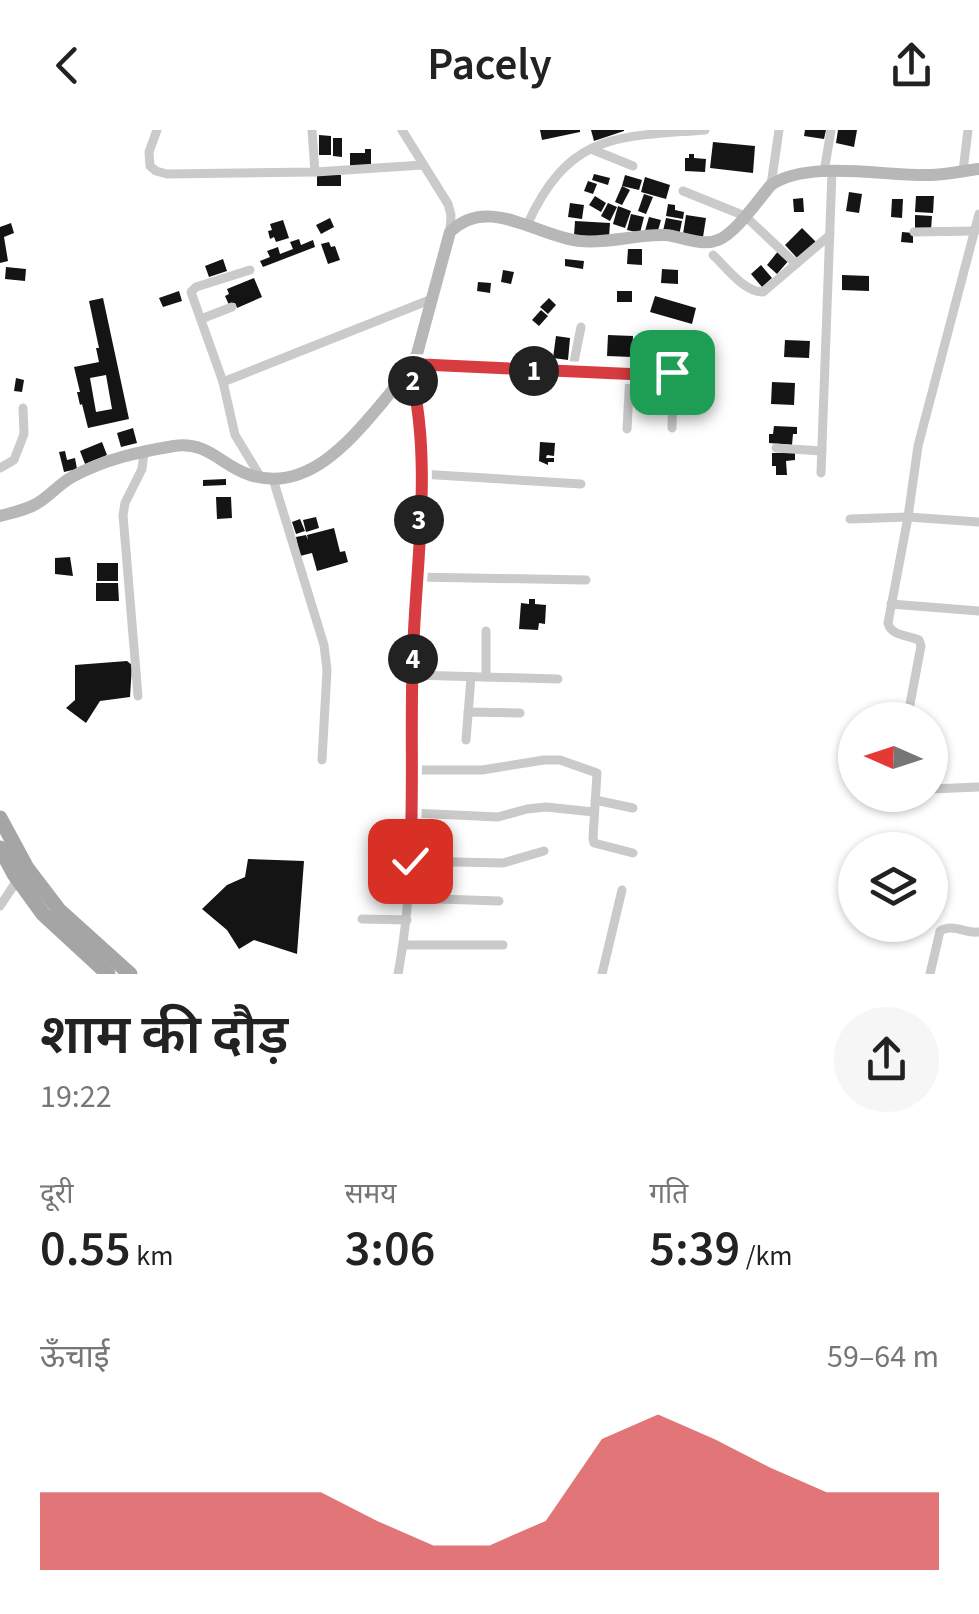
<!DOCTYPE html>
<html lang="hi">
<head>
<meta charset="utf-8">
<style>
  :root { --surface:#fff; --page:#f6f6f6; --text:#222; --muted:#767676; --accent:#d73c40 }
  body { margin:0; font-family:"Source Sans 3","Noto Sans Devanagari",sans-serif; background:var(--page); color:var(--text); height:100vh; display:flex; flex-direction:column; font-size:38px; white-space:nowrap }
  * { box-sizing:border-box; margin:0 }
  p { font-size:32px; color:var(--muted) }
  .icon { flex:none; width:55px; height:55px; fill:none; stroke:currentColor; stroke-width:2; stroke-linecap:round; stroke-linejoin:round }
  .map { position:relative; height:844px; overflow:hidden }
  .panel { display:flex; flex-direction:column; background:var(--surface); flex:1 }
  .panel>* { flex:none }
  .needle { width:65px; rotate:273deg }
  .fabs { position:absolute; left:838px; top:572px; display:grid; gap:20px }
  .fabs a { display:grid; place-items:center; width:110px; height:110px; border-radius:50%; background:var(--surface); box-shadow:0 2px 8px #0004; font-size:50px }
  .pin { position:absolute; display:grid; place-items:center; width:85px; height:85px; color:#fff; margin:-42px; border-radius:20px; box-shadow:0 5px 15px #0006 }
  .km { position:absolute; width:50px; height:50px; margin:-25px; border-radius:50%; background:#222; color:#fff; font-size:28px; line-height:50px; text-align:center }
  .round { display:grid; place-items:center; flex:none; width:105px; height:105px; border-radius:52px; background:var(--page) }
  .head { display:flex; align-items:center; justify-content:space-between; height:170px; padding:0 40px }
  h1 { font-size:55px; font-weight:600; line-height:75px }
  .stats { display:grid; grid-template-columns:repeat(3,1fr); gap:15px; height:170px; padding:10px 40px }
  .stats div { display:grid; align-content:center }
  .stats b { font-size:50px; font-weight:600 }
  .stats small { font-size:28px; font-weight:400 }
  .stats p { font-size:28px }
  .chart { height:280px; padding:20px 40px }
  .chart p { display:flex; justify-content:space-between }
  .chart svg { width:100%; height:180px; margin-top:10px; fill:var(--accent); opacity:.7 }
  header { display:flex; justify-content:space-between; align-items:center; height:130px; padding:0 40px; background:var(--surface); font-size:45px; font-weight:600 }
  .map>svg:first-child { display:block }
  .building { fill:#141414; fill-rule:evenodd }
  .lines { fill:none; stroke-linecap:round; stroke-linejoin:round }
  .street { stroke:#cacaca; stroke-width:9 }
  .secondary { stroke:#b7b7b7; stroke-width:12 }
  .primary { stroke:#a5a5a5; stroke-width:15 }
  .route-casing { stroke:#fff; stroke-width:20 }
  .route { stroke:#d73c40; stroke-width:12 }
</style>
</head>
<body>
<header><svg class="icon" aria-label="back" viewBox="0 0 24 24"><path d="M15 5l-7 7 7 7"/></svg>Pacely<svg class="icon" aria-label="share" viewBox="0 0 24 24"><path d="M12 15V3M7 8l5-5 5 5M5 13v7h14v-7"/></svg></header>
<div class="map">
<svg width="979" height="844" viewBox="0 0 979 844">
  <rect width="100%" height="100%" fill="#fff"/>
  <g class="building">
    <polygon points="540,0 580,0 580,2 542,10"/>
    <polygon points="591,0 624,0 624,1 594,11"/>
    <polygon points="805,0 826,0 824,9 804,6"/>
    <polygon points="838,0 857,0 854,17 836,13"/>
    <polygon points="319,5 331,6 331,25 319,25"/>
    <polygon points="333,8 342,8 342,27 333,26"/>
    <polygon points="713,12 755,16 753,43 710,38"/>
    <polygon points="365,19 371,19 371,37 350,37 350,23 365,23"/>
    <polygon points="689,24 694,24 694,28 706,29 705,42 685,41 685,28 689,28"/>
    <polygon points="594,44 610,48 608,55 592,50"/>
    <rect x="317" y="45" width="24" height="11"/>
    <polygon points="625,45 642,50 639,60 622,56"/>
    <polygon points="645,47 670,55 666,69 641,62"/>
    <polygon points="588,51 597,54 593,64 584,61"/>
    <polygon points="622,56 630,60 622,75 615,72"/>
    <polygon points="849,62 862,64 859,83 846,81"/>
    <polygon points="644,64 653,67 646,84 638,81"/>
    <polygon points="595,66 606,73 601,82 589,75"/>
    <polygon points="916,66 934,66 933,83 915,82"/>
    <polygon points="803,68 804,82 794,82 793,69"/>
    <polygon points="892,69 903,69 902,88 891,87"/>
    <polygon points="570,73 584,75 582,89 568,87"/>
    <polygon points="608,73 617,77 610,91 601,86"/>
    <polygon points="668,74 675,75 675,80 684,82 683,89 666,86"/>
    <polygon points="618,76 631,81 625,98 613,94"/>
    <polygon points="631,84 644,87 640,103 627,100"/>
    <polygon points="686,85 706,88 703,107 683,104"/>
    <polygon points="915,85 932,86 931,100 915,99"/>
    <polygon points="649,87 661,90 657,104 645,101"/>
    <polygon points="330,88 334,97 321,104 316,95"/>
    <polygon points="666,88 682,91 679,106 663,101"/>
    <polygon points="283,90 289,108 276,112 274,107 270,109 268,101 272,100 270,94"/>
    <polygon points="575,91 610,93 609,107 574,106"/>
    <polygon points="11,93 14,103 4,107 8,131 0,133 0,97"/>
    <polygon points="802,98 816,112 798,129 785,115"/>
    <polygon points="902,102 913,103 913,113 901,112"/>
    <polygon points="299,109 301,115 313,110 315,117 263,137 260,131 270,127 267,121 278,117 280,124 293,119 290,112"/>
    <polygon points="329,112 331,117 335,116 340,130 328,134 321,114"/>
    <polygon points="628,119 642,119 642,135 627,134"/>
    <polygon points="779,120 790,129 777,144 767,135"/>
    <polygon points="223,129 227,141 209,147 205,136"/>
    <polygon points="565,129 584,131 583,139 565,136"/>
    <polygon points="761,135 772,148 762,157 751,144"/>
    <polygon points="6,137 26,139 25,151 5,149"/>
    <polygon points="662,139 678,140 678,154 661,153"/>
    <polygon points="503,140 514,142 511,154 501,152"/>
    <polygon points="842,145 869,146 869,161 842,160"/>
    <polygon points="254,148 262,167 237,178 235,173 229,175 225,166 229,164 227,159"/>
    <polygon points="478,152 491,153 490,163 477,161"/>
    <polygon points="179,161 182,171 163,177 159,168"/>
    <rect x="617" y="161" width="15" height="11"/>
    <polygon points="655,166 696,178 692,194 650,182"/>
    <path d="M103,168L129,289L88,298L82,274L80,275L77,262H80L74,237L99,232L96,218H99L89,171ZM106,245L112,279L96,282L90,248Z"/>
    <polygon points="549,168 556,175 548,184 540,177"/>
    <polygon points="541,180 548,186 539,196 532,190"/>
    <polygon points="608,205 633,206 632,227 607,226"/>
    <polygon points="556,206 570,208 568,230 553,228"/>
    <polygon points="785,210 810,211 809,228 784,227"/>
    <polygon points="16,248 24,250 22,262 14,261"/>
    <polygon points="772,252 795,253 794,275 771,274"/>
    <polygon points="774,296 797,297 797,304 793,304 792,315 769,313 769,304 773,304"/>
    <polygon points="133,298 137,313 121,317 117,303"/>
    <polygon points="102,312 107,325 85,334 80,321"/>
    <polygon points="540,312 555,313 554,326 547,325 546,328 554,328 554,332 548,332 548,335 539,331"/>
    <polygon points="65,321 67,330 75,328 77,339 64,342 59,322"/>
    <polygon points="772,323 795,323 795,330 786,331 787,345 776,345 776,336 772,336"/>
    <polygon points="226,349 226,355 203,356 203,350"/>
    <polygon points="216,367 231,367 232,388 217,389"/>
    <polygon points="316,387 319,398 306,402 303,390"/>
    <polygon points="300,389 305,401 296,404 292,392"/>
    <polygon points="334,398 340,422 345,421 348,432 317,441 312,423 300,426 296,407 306,405 308,410 307,405"/>
    <polygon points="70,427 73,446 55,444 55,428"/>
    <rect x="97" y="433" width="21" height="18"/>
    <polygon points="96,453 118,453 119,471 96,471"/>
    <polygon points="529,469 535,469 535,474 546,475 545,494 539,493 538,500 519,499 521,473 529,474"/>
    <polygon points="127,531 132,535 130,567 100,571 86,593 66,578 75,570 75,535"/>
    <polygon points="248,729 304,731 297,824 254,810 239,819 227,800 202,779 227,755 245,747"/>
  </g>
  <g class="lines">
    <g class="street">
      <polyline points="157,0 149,22 150,36 156,41 167,44 315,42 423,35"/>
      <polyline points="312,0 315,42"/>
      <polyline points="402,0 448,74 451,85 450,102"/>
      <polyline points="591,19 633,36"/>
      <polyline points="963,41 968,0"/>
      <polyline points="824,42 831,0"/>
      <polyline points="771,55 779,0"/>
      <polyline points="683,61 745,86 796,134"/>
      <path d="M528,93C570,2 617,7 705,0"/>
      <polyline points="914,102 975,101"/>
      <path d="M713,125C727,138 744,162 763,162L830,105"/>
      <polyline points="250,140 196,157 191,162 223,252 235,305 260,346"/>
      <polyline points="201,189 232,177"/>
      <path d="M412,235C483,239 554,244 625,244C641,244 657,236 672,242L673,248L672,298"/>
      <polyline points="572,242 581,197"/>
      <polyline points="223,252 432,169"/>
      <polyline points="627,299 630,244"/>
      <polyline points="776,318 822,321"/>
      <polyline points="0,338 14,330 24,304 23,278"/>
      <polyline points="821,343 832,41"/>
      <polyline points="421,344 581,354"/>
      <polyline points="273,349 324,515 327,540 322,630"/>
      <polyline points="850,389 908,387 979,392"/>
      <polyline points="416,447 586,450"/>
      <polyline points="891,474 979,481"/>
      <polyline points="413,545 558,549"/>
      <polyline points="486,547 486,501"/>
      <polyline points="138,566 123,385 125,373 142,339 144,322"/>
      <polyline points="468,582 520,583"/>
      <path d="M907,590L921,516L919,510C908,505 891,506 888,493L908,387L918,316L979,84"/>
      <polyline points="466,610 471,547"/>
      <polyline points="412,640 482,640 544,630 560,630 597,643 593,708 594,713 633,723"/>
      <polyline points="930,659 979,657"/>
      <polyline points="595,670 633,678"/>
      <polyline points="412,683 498,687 527,679 546,677 594,682"/>
      <polyline points="410,731 503,733 544,721"/>
      <polyline points="408,768 499,771"/>
      <polyline points="0,776 18,749"/>
      <polyline points="362,789 407,790"/>
      <polyline points="404,815 503,815"/>
      <path d="M398,844C418,738 409,630 413,523C416,430 433,330 410,240"/>
      <polyline points="602,844 622,760"/>
      <path d="M930,844L940,801C953,793 966,804 979,802"/>
    </g>
    <path class="secondary" d="M0,386C11,383 26,380 36,374C49,367 59,354 72,347C105,329 138,322 174,316C209,311 221,336 250,345C307,363 349,312 382,273C395,257 408,243 417,224L450,102C488,64 538,107 580,111C608,114 637,104 665,105C681,106 701,117 718,110C735,104 758,70 771,55C809,29 887,47 932,45C948,44 964,41 979,39"/>
    <g class="primary">
      <polyline points="0,688 27,738 59,780 130,844"/>
      <polyline points="0,718 14,744 43,784 108,844"/>
    </g>
  </g>
  <g class="lines">
    <defs>
      <path id="route" d="M410,731C414,662 410,593 413,523C416,432 433,329 410,240L412,234L630,244L666,239L672,242"/>
    </defs>
    <use href="#route" class="route-casing"/>
    <use href="#route" class="route"/>
  </g>
</svg>
<div class="fabs">
<a><svg class="needle" viewBox="-14 -14 28 28"><path d="M0-13l5 13h-10z" fill="#e53935"/><path d="M0 13l5-13h-10z" fill="#767676"/></svg></a>
<a><svg class="icon" aria-label="layers" viewBox="0 0 24 24"><path d="M12 4l9 5-9 5-9-5zM3 14l9 5 9-5"/></svg></a>
</div>
<div class="pin" style="left:672px;top:242px;background:#1e9e55"><svg class="icon" aria-label="arrive" viewBox="0 0 24 24"><path d="M6 21V4h12l-3 4 3 4H6"/></svg></div>
<div class="pin" style="left:410px;top:731px;background:#d93025"><svg class="icon" aria-label="check" viewBox="0 0 24 24"><path d="M5 12l5 5 9-10"/></svg></div>
<b class="km" style="left:534px;top:241px">1</b>
<b class="km" style="left:413px;top:251px">2</b>
<b class="km" style="left:419px;top:390px">3</b>
<b class="km" style="left:413px;top:529px">4</b>
</div>
<section class="panel">
<div class="head"><div><h1>शाम की दौड़</h1><p>19:22</p></div><a class="round"><svg class="icon" aria-label="share" viewBox="0 0 24 24"><path d="M12 15V3M7 8l5-5 5 5M5 13v7h14v-7"/></svg></a></div>
<div class="stats">
<div><p>दूरी</p><b>0.55<small> km</small></b></div>
<div><p>समय</p><b>3:06</b></div>
<div><p>गति</p><b>5:39<small> /km</small></b></div>
</div>
<div class="chart"><p><span>ऊँचाई</span>59–64 m</p>
<svg viewBox="0 0 160 44" preserveAspectRatio="none"><path d="M0 44V25L10 25L20 25L30 25L40 25L50 25L60 32L70 38L80 38L90 32L100 12L110 6L120 12L130 19L140 25L150 25L160 25V44z"/></svg>
</div>
</section>
</body>
</html>
